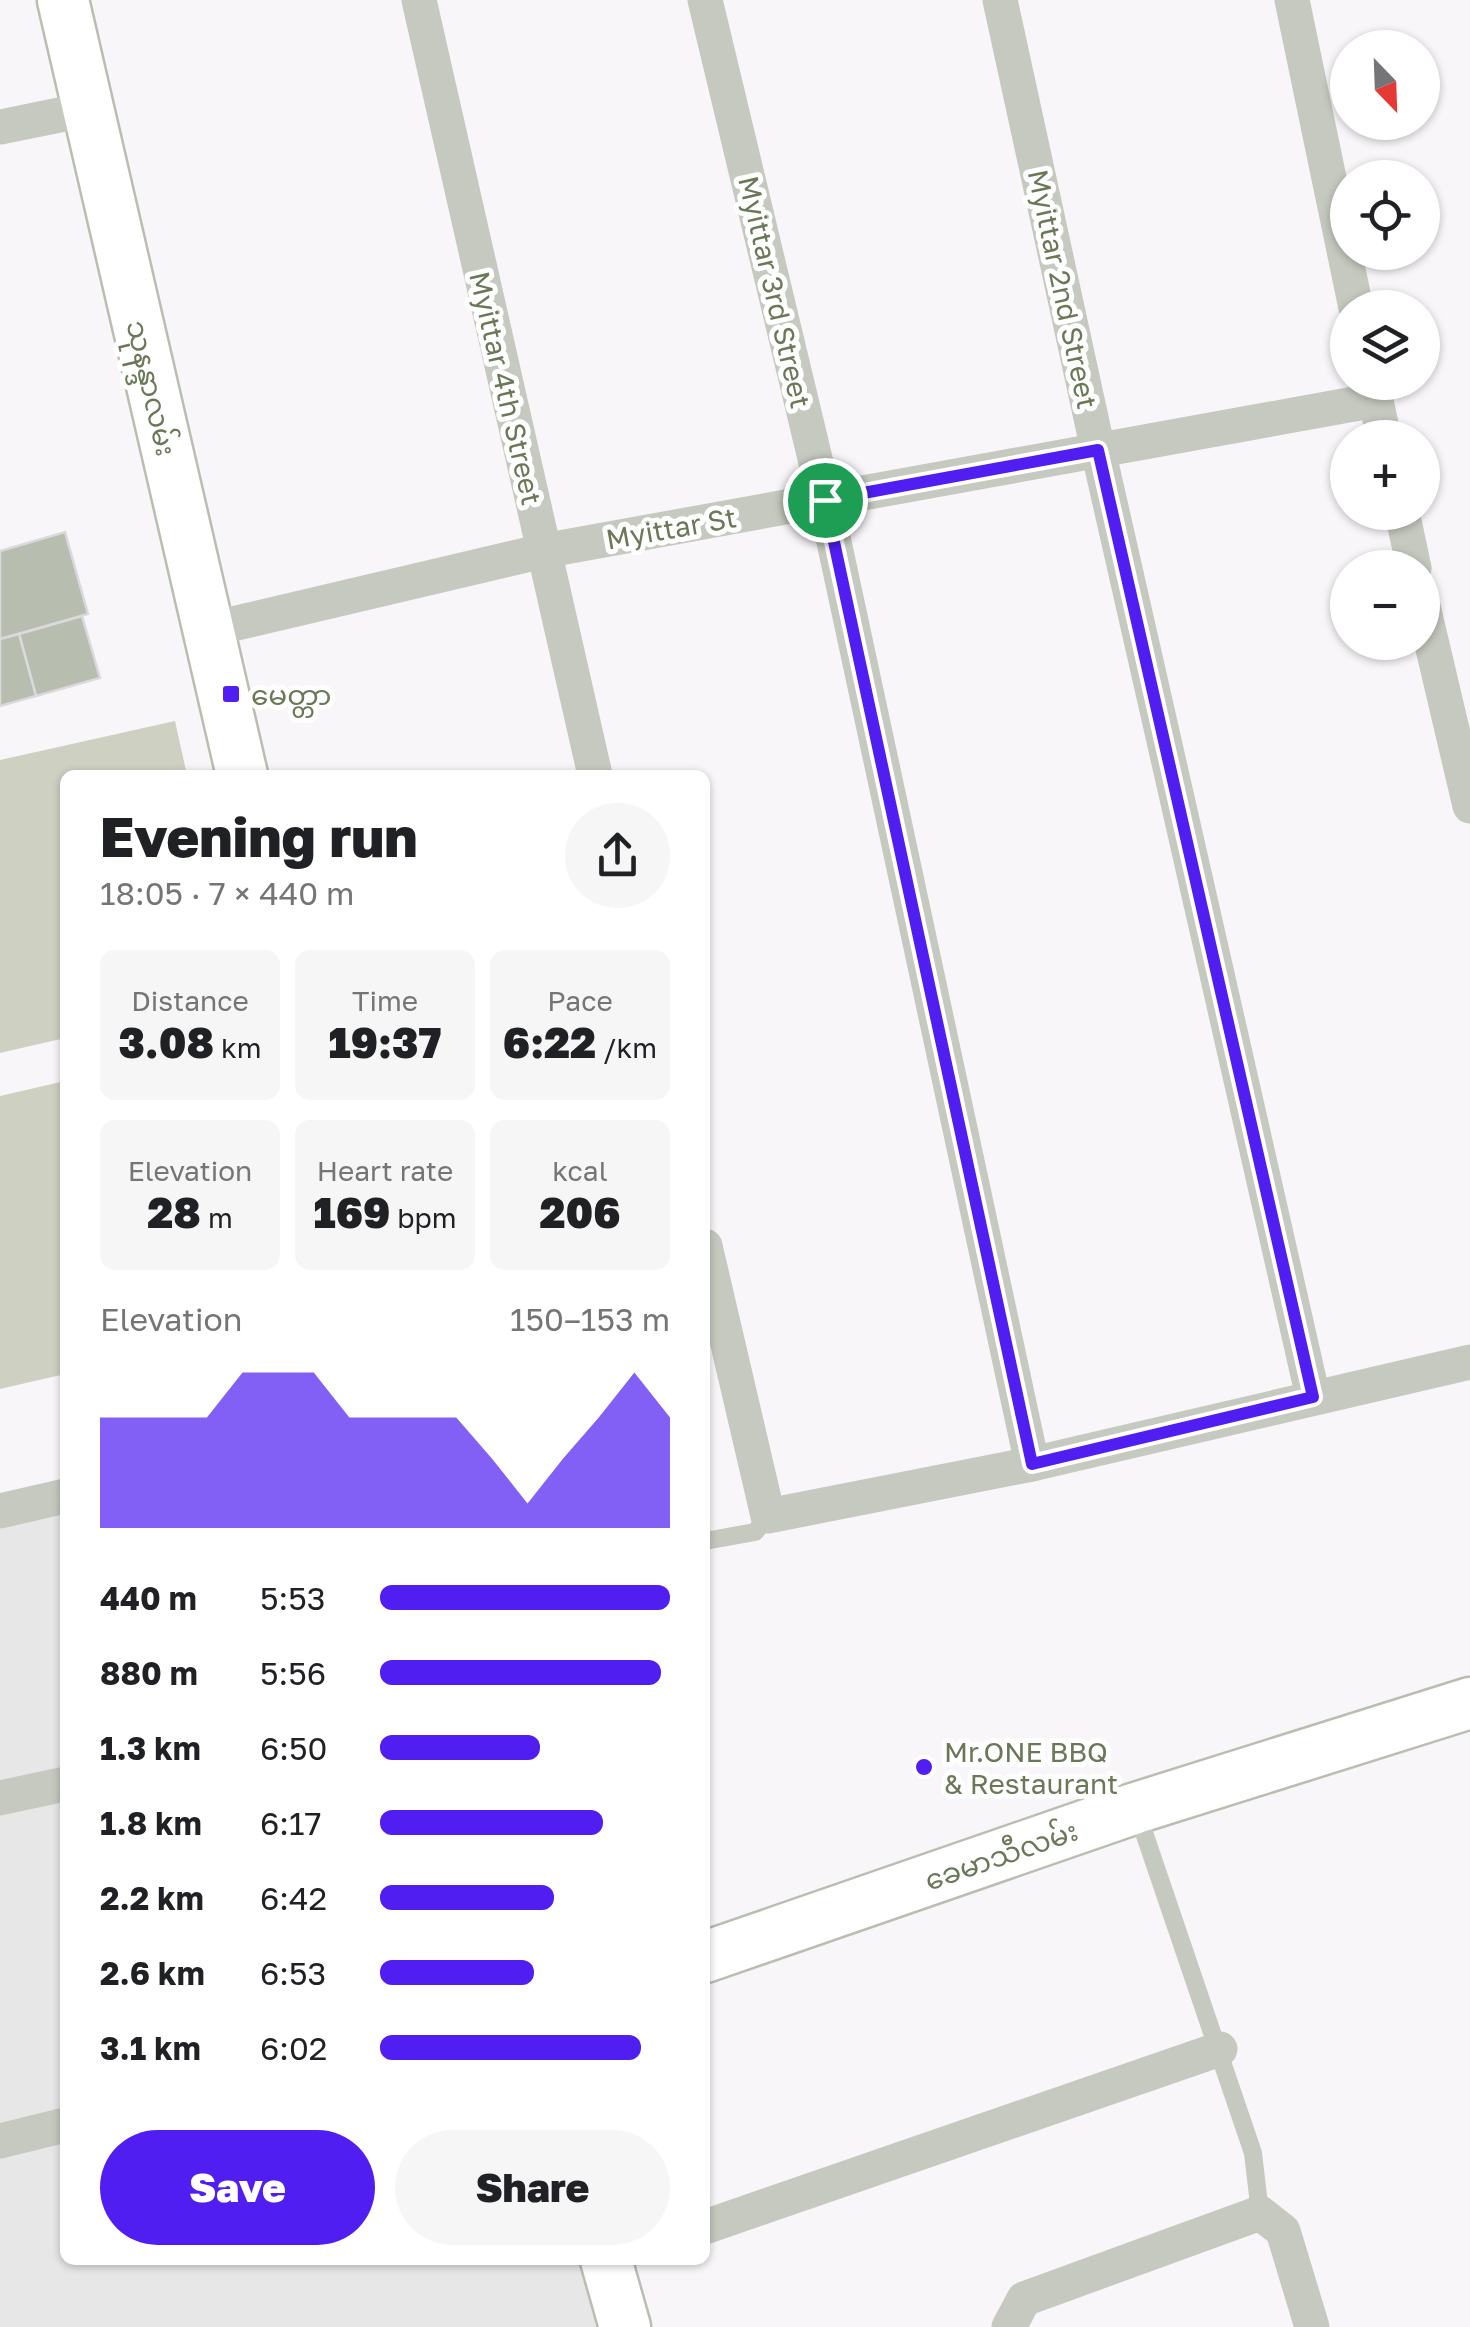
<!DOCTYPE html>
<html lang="en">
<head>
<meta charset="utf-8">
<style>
  :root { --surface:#fff; --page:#f6f6f6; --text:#202124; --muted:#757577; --accent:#501ef1 }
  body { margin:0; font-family:"Golos Text","Noto Sans Myanmar",sans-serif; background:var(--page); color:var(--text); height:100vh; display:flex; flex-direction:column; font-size:38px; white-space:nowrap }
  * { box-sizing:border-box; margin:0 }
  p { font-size:32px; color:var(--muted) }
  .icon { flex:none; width:55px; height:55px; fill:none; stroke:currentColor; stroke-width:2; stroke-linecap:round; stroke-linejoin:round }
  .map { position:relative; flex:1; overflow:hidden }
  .sheet { position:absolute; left:60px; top:770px; width:650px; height:1495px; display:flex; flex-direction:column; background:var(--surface); border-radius:15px; box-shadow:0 2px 8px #0004 }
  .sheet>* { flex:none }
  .needle { width:65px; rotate:157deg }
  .tools { position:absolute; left:1330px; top:30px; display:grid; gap:20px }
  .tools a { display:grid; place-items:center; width:110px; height:110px; border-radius:50%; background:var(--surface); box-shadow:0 2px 8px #0004; font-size:50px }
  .pin { position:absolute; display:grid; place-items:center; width:85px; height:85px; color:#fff; margin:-42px; border:5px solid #fff; border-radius:50%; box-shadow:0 2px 10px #0007 }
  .round { display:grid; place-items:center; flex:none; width:105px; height:105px; border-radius:52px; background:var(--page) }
  .summary { display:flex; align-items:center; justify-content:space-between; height:170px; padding:0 40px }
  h1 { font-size:55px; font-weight:800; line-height:75px }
  .figures { display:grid; grid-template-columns:repeat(3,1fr); gap:15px; height:170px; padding:10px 40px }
  .figures div { display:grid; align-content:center; border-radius:15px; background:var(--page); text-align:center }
  .figures b { font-size:42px; font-weight:800 }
  .figures small { font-size:28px; font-weight:400 }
  .figures p { font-size:28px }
  .chart { height:280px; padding:20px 40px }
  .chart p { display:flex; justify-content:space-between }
  .chart svg { width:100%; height:180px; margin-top:10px; fill:var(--accent); opacity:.7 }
  .action { display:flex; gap:20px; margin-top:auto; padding:20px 40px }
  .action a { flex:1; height:115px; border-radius:60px; background:var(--accent); color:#fff; font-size:40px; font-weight:800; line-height:115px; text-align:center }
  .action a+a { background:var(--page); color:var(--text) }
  ul { padding:0 40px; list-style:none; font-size:32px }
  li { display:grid; grid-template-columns:160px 120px 1fr; align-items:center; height:75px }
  li i { height:25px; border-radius:12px; background:var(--accent) }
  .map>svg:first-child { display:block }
  .built { fill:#e8e7e7 }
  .water { fill:#ced1c2 }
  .building { fill:#b8beaf; stroke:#dbd9db; stroke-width:2.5 }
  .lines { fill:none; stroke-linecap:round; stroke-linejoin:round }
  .secondary-casing { stroke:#b9beb1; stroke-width:55 }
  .lane { stroke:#c5c9bf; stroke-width:18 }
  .street { stroke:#c5c9bf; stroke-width:35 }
  .secondary { stroke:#fff; stroke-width:50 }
  .route-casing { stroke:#fff; stroke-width:20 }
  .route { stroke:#501ef1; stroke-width:12 }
  .poi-dot { fill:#501ef1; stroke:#fff; stroke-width:4 }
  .labels { text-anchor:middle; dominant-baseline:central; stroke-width:10; stroke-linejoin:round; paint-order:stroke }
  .street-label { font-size:28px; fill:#6a7858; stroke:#fff }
  .poi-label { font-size:28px; fill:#6a7858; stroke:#fff; text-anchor:start }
</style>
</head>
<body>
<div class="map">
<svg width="1470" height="2327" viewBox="0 0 1470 2327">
  <rect width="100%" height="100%" fill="#f9f6f9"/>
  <polygon class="built" points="65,1511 65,2260 595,2260 615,2327 0,2327 0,1523"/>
  <g class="water">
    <polygon points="175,721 187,775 65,775 65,1038 0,1053 0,760"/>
    <polygon points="65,1081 65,1374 0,1389 0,1096"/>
  </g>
  <g class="building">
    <polygon points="65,532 88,614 0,639 0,551"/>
    <polygon points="82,616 100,678 36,696 19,634"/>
    <polygon points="19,634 36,696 0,706 0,639"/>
  </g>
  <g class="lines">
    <defs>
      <g id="secondary">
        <polyline points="63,0 242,775"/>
        <polyline points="705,1957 1136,1808 1470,1703"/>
        <polyline points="606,2260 625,2327"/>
      </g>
    </defs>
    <use href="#secondary" class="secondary-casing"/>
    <g class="lane">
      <polyline points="705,1541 755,1532 768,1516"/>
      <polyline points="1136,1809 1253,2153 1260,2213"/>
    </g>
    <g class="street">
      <polyline points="419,0 595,775"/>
      <polyline points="705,0 825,500 1032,1464"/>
      <polyline points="1000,0 1098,450 1313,1397"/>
      <polyline points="1292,0 1356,308"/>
      <polyline points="0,127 89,109"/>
      <polyline points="1372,382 1384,438"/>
      <polyline points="1402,512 1414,568"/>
      <polyline points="1422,602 1470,806"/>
      <polyline points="207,630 543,551 1376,400"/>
      <polyline points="705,1246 768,1516 1032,1464 1470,1362"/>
      <polyline points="0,1511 65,1496"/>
      <polyline points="0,1798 65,1784"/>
      <polyline points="0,2141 65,2125"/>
      <polyline points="705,2227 1220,2049"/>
      <polyline points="1009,2327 1024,2299 1260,2213 1283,2231 1312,2327"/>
    </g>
    <use href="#secondary" class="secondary"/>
  </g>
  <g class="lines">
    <defs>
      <polygon id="route" points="1098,450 1313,1397 1032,1464 825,500"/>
    </defs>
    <use href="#route" class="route-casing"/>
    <use href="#route" class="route"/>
  </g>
  <g class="poi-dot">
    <rect x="221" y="684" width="20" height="20" rx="5"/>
    <circle cx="924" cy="1767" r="10"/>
  </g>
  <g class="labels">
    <g class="street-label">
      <text transform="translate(1063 289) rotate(78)">Myittar 2nd Street</text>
      <text transform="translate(775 292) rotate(77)">Myittar 3rd Street</text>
      <text transform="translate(152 388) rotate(77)">သုနန္ဒာလမ်း</text>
      <text transform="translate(506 388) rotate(77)">Myittar 4th Street</text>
      <text transform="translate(671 528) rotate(-10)">Myittar St</text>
      <text transform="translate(1001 1855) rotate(-19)">ခေမာသီလမ်း</text>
    </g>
    <g class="poi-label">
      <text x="251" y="694">မေတ္တာ</text>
      <text x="944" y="1751">Mr.ONE BBQ<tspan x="944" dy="32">&amp; Restaurant</tspan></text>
    </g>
  </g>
</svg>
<div class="tools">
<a><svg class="needle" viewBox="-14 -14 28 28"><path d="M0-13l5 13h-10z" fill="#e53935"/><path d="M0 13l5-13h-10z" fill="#757577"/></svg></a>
<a><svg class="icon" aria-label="locate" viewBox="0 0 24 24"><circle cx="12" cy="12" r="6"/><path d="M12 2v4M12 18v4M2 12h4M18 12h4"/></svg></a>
<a><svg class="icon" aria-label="layers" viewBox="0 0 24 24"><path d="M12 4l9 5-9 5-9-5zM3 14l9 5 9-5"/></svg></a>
<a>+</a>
<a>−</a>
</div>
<div class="pin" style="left:825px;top:500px;background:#1e9e55"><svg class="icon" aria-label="arrive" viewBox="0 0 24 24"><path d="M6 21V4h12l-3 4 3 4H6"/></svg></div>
<section class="sheet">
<div class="summary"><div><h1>Evening run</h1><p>18:05 · 7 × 440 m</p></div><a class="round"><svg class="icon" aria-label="share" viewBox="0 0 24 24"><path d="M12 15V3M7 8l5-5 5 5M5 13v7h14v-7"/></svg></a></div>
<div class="figures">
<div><p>Distance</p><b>3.08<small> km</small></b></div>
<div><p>Time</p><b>19:37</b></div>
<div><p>Pace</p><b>6:22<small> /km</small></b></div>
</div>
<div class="figures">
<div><p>Elevation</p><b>28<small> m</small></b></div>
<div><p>Heart rate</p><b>169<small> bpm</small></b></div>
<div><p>kcal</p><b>206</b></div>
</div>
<div class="chart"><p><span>Elevation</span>150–153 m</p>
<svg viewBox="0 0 160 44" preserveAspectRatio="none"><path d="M0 44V17L10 17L20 17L30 17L40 6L50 6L60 6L70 17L80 17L90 17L100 17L110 27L120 38L130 27L140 17L150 6L160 17V44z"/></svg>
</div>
<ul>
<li><b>440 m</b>5:53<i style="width:100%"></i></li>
<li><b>880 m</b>5:56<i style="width:97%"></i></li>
<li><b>1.3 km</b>6:50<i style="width:55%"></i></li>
<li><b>1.8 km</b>6:17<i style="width:77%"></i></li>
<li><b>2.2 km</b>6:42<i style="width:60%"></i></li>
<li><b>2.6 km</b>6:53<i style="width:53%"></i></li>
<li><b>3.1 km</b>6:02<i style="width:90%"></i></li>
</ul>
<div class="action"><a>Save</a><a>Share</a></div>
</section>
</div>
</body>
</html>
